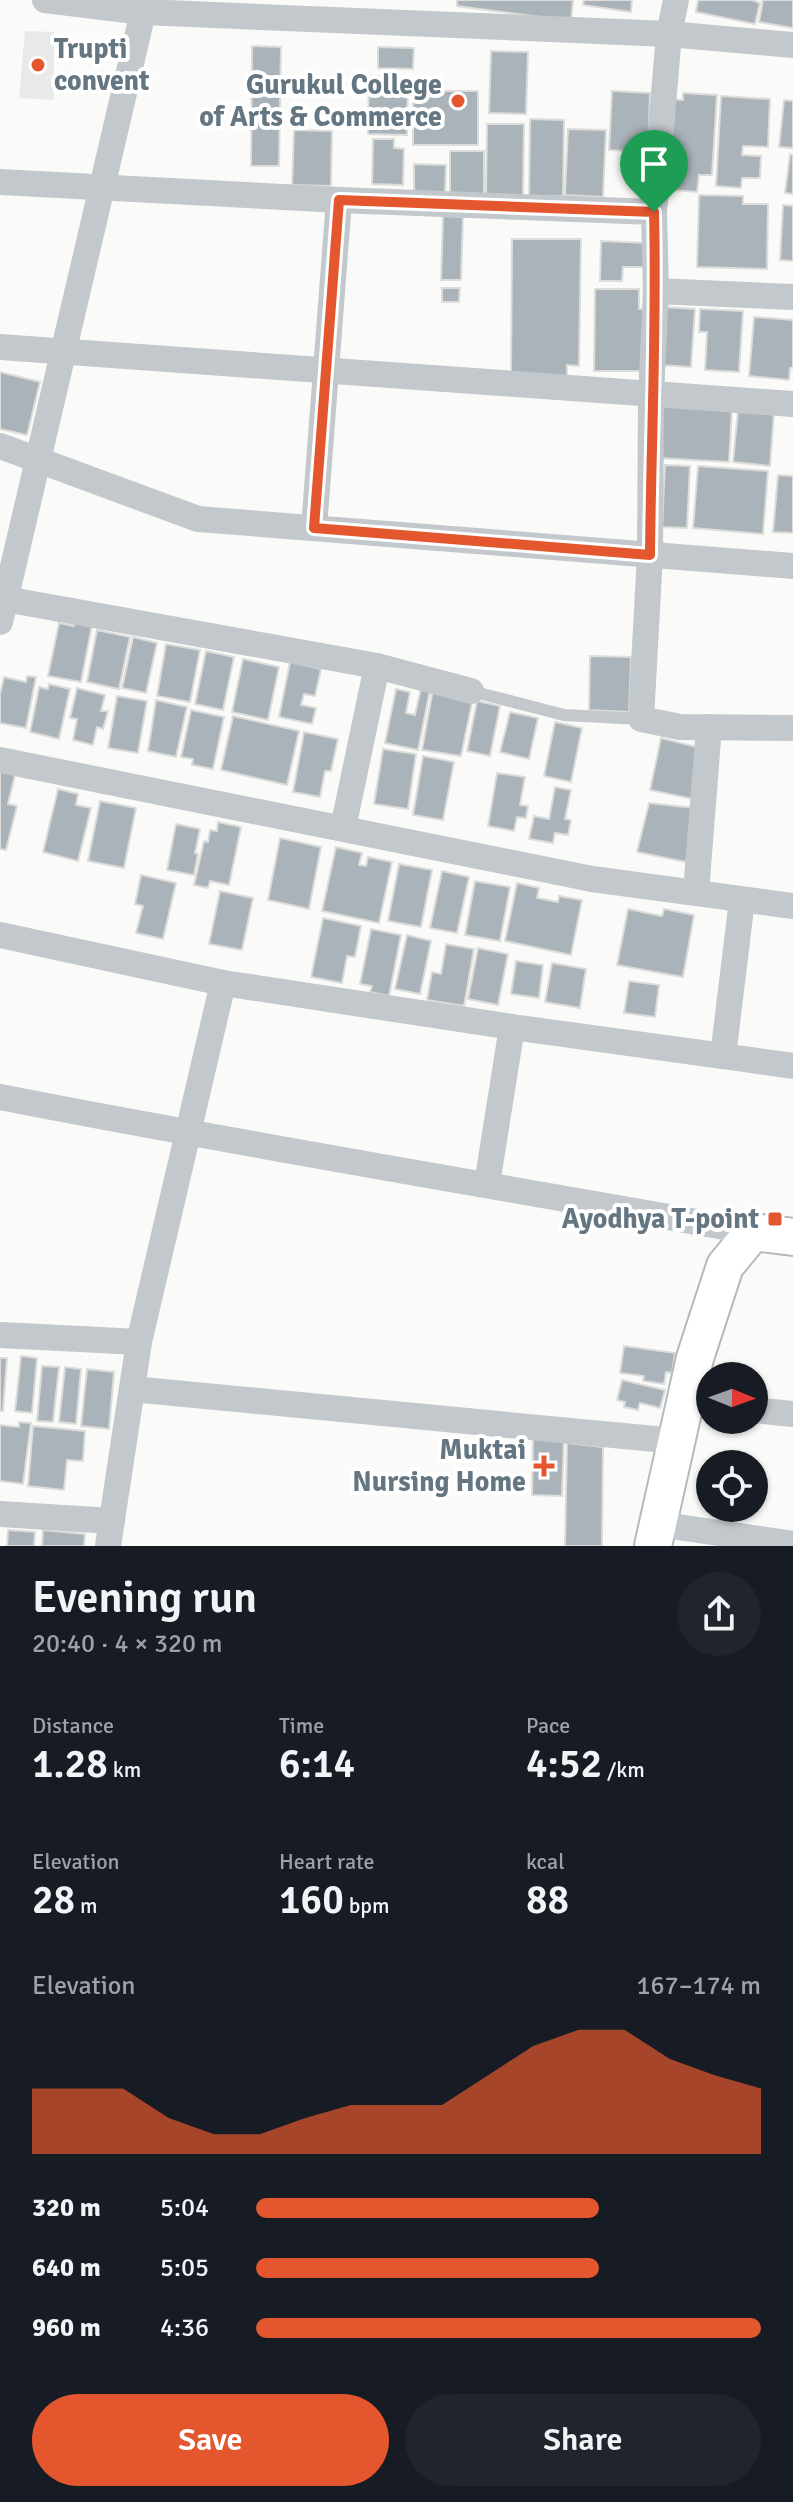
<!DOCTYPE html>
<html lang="en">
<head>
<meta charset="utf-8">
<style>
  :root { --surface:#171b24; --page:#20242c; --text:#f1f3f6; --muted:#9ea1a6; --accent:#e4572e }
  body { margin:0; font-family:Signika,sans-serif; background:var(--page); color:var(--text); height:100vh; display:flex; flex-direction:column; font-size:30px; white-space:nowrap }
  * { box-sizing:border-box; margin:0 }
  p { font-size:26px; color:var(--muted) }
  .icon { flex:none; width:44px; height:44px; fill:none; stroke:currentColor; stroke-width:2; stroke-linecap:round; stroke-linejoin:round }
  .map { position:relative; height:1546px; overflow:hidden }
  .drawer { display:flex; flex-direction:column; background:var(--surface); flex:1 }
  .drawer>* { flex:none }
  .needle { width:52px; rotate:91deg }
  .fabs { position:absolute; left:696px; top:1362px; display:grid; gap:16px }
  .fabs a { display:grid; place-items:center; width:72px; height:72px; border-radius:50%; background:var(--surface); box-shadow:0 2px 6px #0004; font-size:40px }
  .pin { position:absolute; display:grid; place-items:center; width:68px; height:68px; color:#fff; margin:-82px -34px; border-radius:50% 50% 50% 0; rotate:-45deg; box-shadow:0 0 8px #0007 }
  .pin .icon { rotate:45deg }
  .round { display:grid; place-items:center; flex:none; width:84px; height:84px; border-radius:42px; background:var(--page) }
  .headline { display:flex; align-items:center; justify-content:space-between; height:136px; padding:0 32px }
  h1 { font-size:44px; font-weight:600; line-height:60px }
  .stats { display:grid; grid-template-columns:repeat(3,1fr); gap:12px; height:136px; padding:8px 32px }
  .stats div { display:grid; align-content:center }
  .stats b { font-size:40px; font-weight:600 }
  .stats small { font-size:22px; font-weight:400 }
  .stats p { font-size:22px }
  .chart { height:224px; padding:16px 32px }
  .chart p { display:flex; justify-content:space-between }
  .chart svg { width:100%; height:144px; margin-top:8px; fill:var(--accent); opacity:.7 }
  .action { display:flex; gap:16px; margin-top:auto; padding:16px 32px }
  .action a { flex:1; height:92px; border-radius:48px; background:var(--accent); color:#fff; font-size:32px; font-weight:600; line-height:92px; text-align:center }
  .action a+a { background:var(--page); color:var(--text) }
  ul { padding:0 32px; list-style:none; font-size:26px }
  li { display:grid; grid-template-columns:128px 96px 1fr; align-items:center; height:60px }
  li i { height:20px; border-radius:10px; background:var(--accent) }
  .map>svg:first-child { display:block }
  .built { fill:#e8e9e9 }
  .building { fill:#aab3b9; stroke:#dcdcda; stroke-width:2 }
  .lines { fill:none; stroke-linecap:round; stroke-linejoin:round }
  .secondary-casing { stroke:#b3babf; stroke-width:40 }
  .service { stroke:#c3c8cc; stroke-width:12 }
  .minor { stroke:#c3c8cc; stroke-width:26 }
  .secondary { stroke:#fff; stroke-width:36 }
  .route-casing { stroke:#fff; stroke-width:16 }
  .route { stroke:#e4572e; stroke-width:10 }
  .poi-dot { fill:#e4572e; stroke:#fff; stroke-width:3 }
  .labels { text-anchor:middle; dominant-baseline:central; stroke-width:8; stroke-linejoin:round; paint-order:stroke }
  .poi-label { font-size:28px; font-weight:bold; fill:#657683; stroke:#fff; text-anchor:end }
</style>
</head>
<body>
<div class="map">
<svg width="793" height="1546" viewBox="0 0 793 1546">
  <rect width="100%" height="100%" fill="#fafaf8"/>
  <polygon class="built" points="25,31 54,32 54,100 19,98"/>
  <g class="building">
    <polygon points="457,0 573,0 571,21 457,6"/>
    <polygon points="584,0 632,0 631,12 583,5"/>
    <polygon points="698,0 752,0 760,3 755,24 696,12"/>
    <polygon points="763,0 793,0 793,28 759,22"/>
    <polygon points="252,46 281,47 279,166 251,166"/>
    <polygon points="378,47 414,48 413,69 378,68"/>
    <polygon points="491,51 528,52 526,114 489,113"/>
    <polygon points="369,76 408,77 407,135 368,134"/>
    <rect x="413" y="91" width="65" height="54"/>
    <polygon points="612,91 650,93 648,152 609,150"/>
    <polygon points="683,93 717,95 712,175 699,175 697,192 661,189 668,99 683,100"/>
    <polygon points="721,96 770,99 768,147 743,146 742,155 761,156 760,178 742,178 741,188 716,186"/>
    <polygon points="784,100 793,101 793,148 779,147"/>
    <polygon points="530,119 564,120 563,196 529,196"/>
    <polygon points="487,124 524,124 523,196 486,196"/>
    <polygon points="568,129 606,130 603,197 565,195"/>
    <polygon points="294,130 332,131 331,186 292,185"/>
    <polygon points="373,139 394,139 394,148 404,149 403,185 372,184"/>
    <rect x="450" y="151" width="34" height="51"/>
    <polygon points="790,154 793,155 793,194 785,193"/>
    <polygon points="414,164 446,165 445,195 414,195"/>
    <polygon points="699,195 743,196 743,204 768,204 767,269 697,267"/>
    <polygon points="783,205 793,206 793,261 780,260"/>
    <polygon points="443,216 463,217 461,280 441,280"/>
    <polygon points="512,239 581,239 579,366 567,365 567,379 511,378"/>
    <polygon points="601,241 647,243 646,267 623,267 622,281 600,281"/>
    <polygon points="442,288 460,288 459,302 442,302"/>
    <polygon points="595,289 639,289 639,309 646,309 645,371 594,371"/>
    <polygon points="664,307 695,309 691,367 660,365"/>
    <polygon points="700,309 743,311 739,372 705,370 707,332 699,332"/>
    <polygon points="754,317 793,320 793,368 790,368 789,380 749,376"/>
    <polygon points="0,372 40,382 27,435 0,429"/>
    <polygon points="661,405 732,409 729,462 659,458"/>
    <polygon points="738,410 774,413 770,466 733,462"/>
    <polygon points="665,465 690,466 687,528 662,527"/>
    <polygon points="698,466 768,471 763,534 693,528"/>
    <polygon points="778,475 793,476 793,533 773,532"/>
    <polygon points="75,621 92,625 81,682 48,676 59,623 74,626"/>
    <polygon points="97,630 130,637 119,689 87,682"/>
    <polygon points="133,637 157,643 146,693 122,688"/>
    <polygon points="166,644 200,650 190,702 157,696"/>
    <polygon points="206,651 234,657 223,710 195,704"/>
    <polygon points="590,656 631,657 629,712 589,710"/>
    <polygon points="243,659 279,667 268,720 232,712"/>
    <polygon points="290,662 321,669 315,696 304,694 301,705 316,708 312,724 279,717"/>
    <polygon points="27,676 36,677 26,728 0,723 0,694 4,677 26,682"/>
    <polygon points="49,684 70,689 59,739 30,732 39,687 48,689"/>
    <polygon points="77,688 105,695 101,711 108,711 103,729 97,727 93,745 73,740 77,719 70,718"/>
    <polygon points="421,688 430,690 418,750 385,743 396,689 410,692 406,713 415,715"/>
    <polygon points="433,689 473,698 461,756 422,750"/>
    <polygon points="117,696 147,701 138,753 108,748"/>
    <polygon points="156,700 187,707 176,757 148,751"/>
    <polygon points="477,701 500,706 490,756 467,751"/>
    <polygon points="191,710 224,717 213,769 192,765 193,759 181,757"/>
    <polygon points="510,712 538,718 529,759 500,752"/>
    <polygon points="233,716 299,731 287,785 221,770"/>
    <polygon points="555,722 582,728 571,782 544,776"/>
    <polygon points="304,732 338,739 331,771 325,771 320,797 293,792"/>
    <polygon points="661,738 697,747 693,799 650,790"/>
    <polygon points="383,749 416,754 408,809 374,804"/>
    <polygon points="423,756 454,762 443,820 413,815"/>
    <polygon points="0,767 16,771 8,804 17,806 6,850 0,849"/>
    <polygon points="497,773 525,777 520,805 528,806 526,818 517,817 514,831 488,826"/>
    <polygon points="555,787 571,790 565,819 571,820 568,835 555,833 553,843 529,839 534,816 549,819"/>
    <polygon points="58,789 78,794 76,805 91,808 78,861 43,852"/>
    <polygon points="100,801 136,808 124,868 88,861"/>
    <polygon points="649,803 694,808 686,862 637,852"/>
    <polygon points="218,822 241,827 229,885 210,881 208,888 194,885 204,841 208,842 210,830 217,831"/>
    <polygon points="176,824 200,829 195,853 198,854 194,875 167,870"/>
    <polygon points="280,838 321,847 309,909 268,900"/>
    <polygon points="336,847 362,853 359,865 366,866 368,857 392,862 379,923 322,911"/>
    <polygon points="399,864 432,870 421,927 388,921"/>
    <polygon points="442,871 469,877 457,933 430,928"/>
    <polygon points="141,875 176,883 163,939 136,933 143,906 135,904"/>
    <polygon points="475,881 510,887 500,941 465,935"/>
    <polygon points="517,883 539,888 537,898 558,902 559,896 582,900 571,955 505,941"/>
    <polygon points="220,891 253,898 242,950 209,944"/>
    <polygon points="628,909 662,916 664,909 694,915 683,977 617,965"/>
    <polygon points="323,918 361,926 355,957 347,956 342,983 311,977"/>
    <polygon points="371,929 401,935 389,996 370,992 372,986 360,984"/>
    <polygon points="407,935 431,941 420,994 395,989"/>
    <polygon points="446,944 474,949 464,1006 427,1000 432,972 441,974"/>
    <polygon points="478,948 508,954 498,1005 468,999"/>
    <polygon points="516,961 543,965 539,998 511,994"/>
    <polygon points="552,963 586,969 580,1008 545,1002"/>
    <polygon points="629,981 659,985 655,1017 624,1013"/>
    <polygon points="624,1346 675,1353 672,1373 666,1372 664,1384 643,1381 644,1376 620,1373"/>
    <polygon points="21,1356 37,1358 32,1413 15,1411"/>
    <polygon points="0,1358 7,1358 3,1411 0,1411"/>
    <polygon points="42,1366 59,1367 53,1422 37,1421"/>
    <polygon points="65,1367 81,1369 76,1424 59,1422"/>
    <polygon points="87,1369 114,1372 109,1429 81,1426"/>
    <polygon points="622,1380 665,1390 660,1408 640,1403 638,1410 624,1407 625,1402 617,1400"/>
    <polygon points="19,1422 31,1423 23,1484 0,1481 0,1425 19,1427"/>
    <polygon points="33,1426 85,1431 83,1461 67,1460 64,1490 28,1486"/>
    <polygon points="533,1436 564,1436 562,1496 532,1495"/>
    <polygon points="567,1443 603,1447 602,1546 565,1546"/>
    <polygon points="8,1530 35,1532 34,1546 7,1546"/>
    <polygon points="43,1530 85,1534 84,1546 42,1546"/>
  </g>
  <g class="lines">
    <defs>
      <polyline id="secondary" points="653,1546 695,1358 725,1266 753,1232 793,1237"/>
    </defs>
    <use href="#secondary" class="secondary-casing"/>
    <polyline class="service" points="471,691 564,715 641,719"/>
    <g class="minor">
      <polyline points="45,0 143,12 146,0"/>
      <polyline points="0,182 339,200 654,212 656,291 793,297"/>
      <polyline points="654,212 669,34 676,0"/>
      <polyline points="656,291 651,395 650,555 641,719 680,727 793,728"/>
      <polyline points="0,347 793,404"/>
      <polyline points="0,446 198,519 793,566"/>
      <polyline points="314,528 339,200"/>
      <polyline points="5,599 377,666 343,828"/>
      <polyline points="0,622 143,12 669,34 793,45"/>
      <polyline points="377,666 471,691"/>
      <polyline points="0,760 592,879 793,906"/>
      <polyline points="696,892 709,727"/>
      <polyline points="742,900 723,1056 793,1066"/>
      <polyline points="0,935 223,983 512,1027 723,1056"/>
      <path d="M0,1097C250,1146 502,1187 753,1232"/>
      <polyline points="487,1184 512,1027"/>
      <polyline points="0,1335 139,1342"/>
      <polyline points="132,1389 676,1441"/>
      <polyline points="685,1402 710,1405"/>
      <polyline points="754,1410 793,1414"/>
      <polyline points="0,1514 112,1521"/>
      <polyline points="658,1524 793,1544"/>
      <polyline points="108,1546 139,1342 223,983"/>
    </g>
    <use href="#secondary" class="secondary"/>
  </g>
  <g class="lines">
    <defs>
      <path id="route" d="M339,200L654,212C657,326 651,441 650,555L314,528Z"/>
    </defs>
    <use href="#route" class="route-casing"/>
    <use href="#route" class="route"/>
  </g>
  <g class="poi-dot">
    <circle cx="38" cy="65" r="8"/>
    <circle cx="458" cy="101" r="8"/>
    <rect x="767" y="1211" width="16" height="16" rx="4"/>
    <path d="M540 1454h8v8h8v8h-8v8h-8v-8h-8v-8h8z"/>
  </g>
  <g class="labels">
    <g class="poi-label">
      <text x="54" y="49" text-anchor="start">Trupti<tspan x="54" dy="32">convent</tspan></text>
      <text x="442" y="85">Gurukul College<tspan x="442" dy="32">of Arts &amp; Commerce</tspan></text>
      <text x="759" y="1219">Ayodhya T-point</text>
      <text x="526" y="1450">Muktai<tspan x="526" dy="32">Nursing Home</tspan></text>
    </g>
  </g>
</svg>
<div class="fabs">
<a><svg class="needle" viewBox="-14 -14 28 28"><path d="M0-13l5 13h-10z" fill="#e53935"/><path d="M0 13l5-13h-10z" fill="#9ea1a6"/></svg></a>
<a><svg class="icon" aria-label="locate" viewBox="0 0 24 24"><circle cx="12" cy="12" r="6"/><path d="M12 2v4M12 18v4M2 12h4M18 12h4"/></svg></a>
</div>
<div class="pin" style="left:654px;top:212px;background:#1e9e55"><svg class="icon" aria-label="arrive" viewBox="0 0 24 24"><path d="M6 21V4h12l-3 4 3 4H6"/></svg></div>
</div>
<section class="drawer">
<div class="headline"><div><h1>Evening run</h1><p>20:40 · 4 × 320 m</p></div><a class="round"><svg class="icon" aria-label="share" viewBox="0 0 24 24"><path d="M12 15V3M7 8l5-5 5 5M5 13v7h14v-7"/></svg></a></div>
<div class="stats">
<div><p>Distance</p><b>1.28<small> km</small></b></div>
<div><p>Time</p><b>6:14</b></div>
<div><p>Pace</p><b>4:52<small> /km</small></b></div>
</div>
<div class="stats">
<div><p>Elevation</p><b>28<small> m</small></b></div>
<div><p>Heart rate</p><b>160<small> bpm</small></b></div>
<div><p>kcal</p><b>88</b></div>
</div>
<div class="chart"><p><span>Elevation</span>167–174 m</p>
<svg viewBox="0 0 160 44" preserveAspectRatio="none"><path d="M0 44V24L10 24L20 24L30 33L40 38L50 38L60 33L70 29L80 29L90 29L100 20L110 11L120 6L130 6L140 15L150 20L160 24V44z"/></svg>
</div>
<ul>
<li><b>320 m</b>5:04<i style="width:68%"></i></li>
<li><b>640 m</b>5:05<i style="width:68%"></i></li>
<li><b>960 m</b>4:36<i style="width:100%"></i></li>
</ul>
<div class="action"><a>Save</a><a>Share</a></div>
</section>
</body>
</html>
